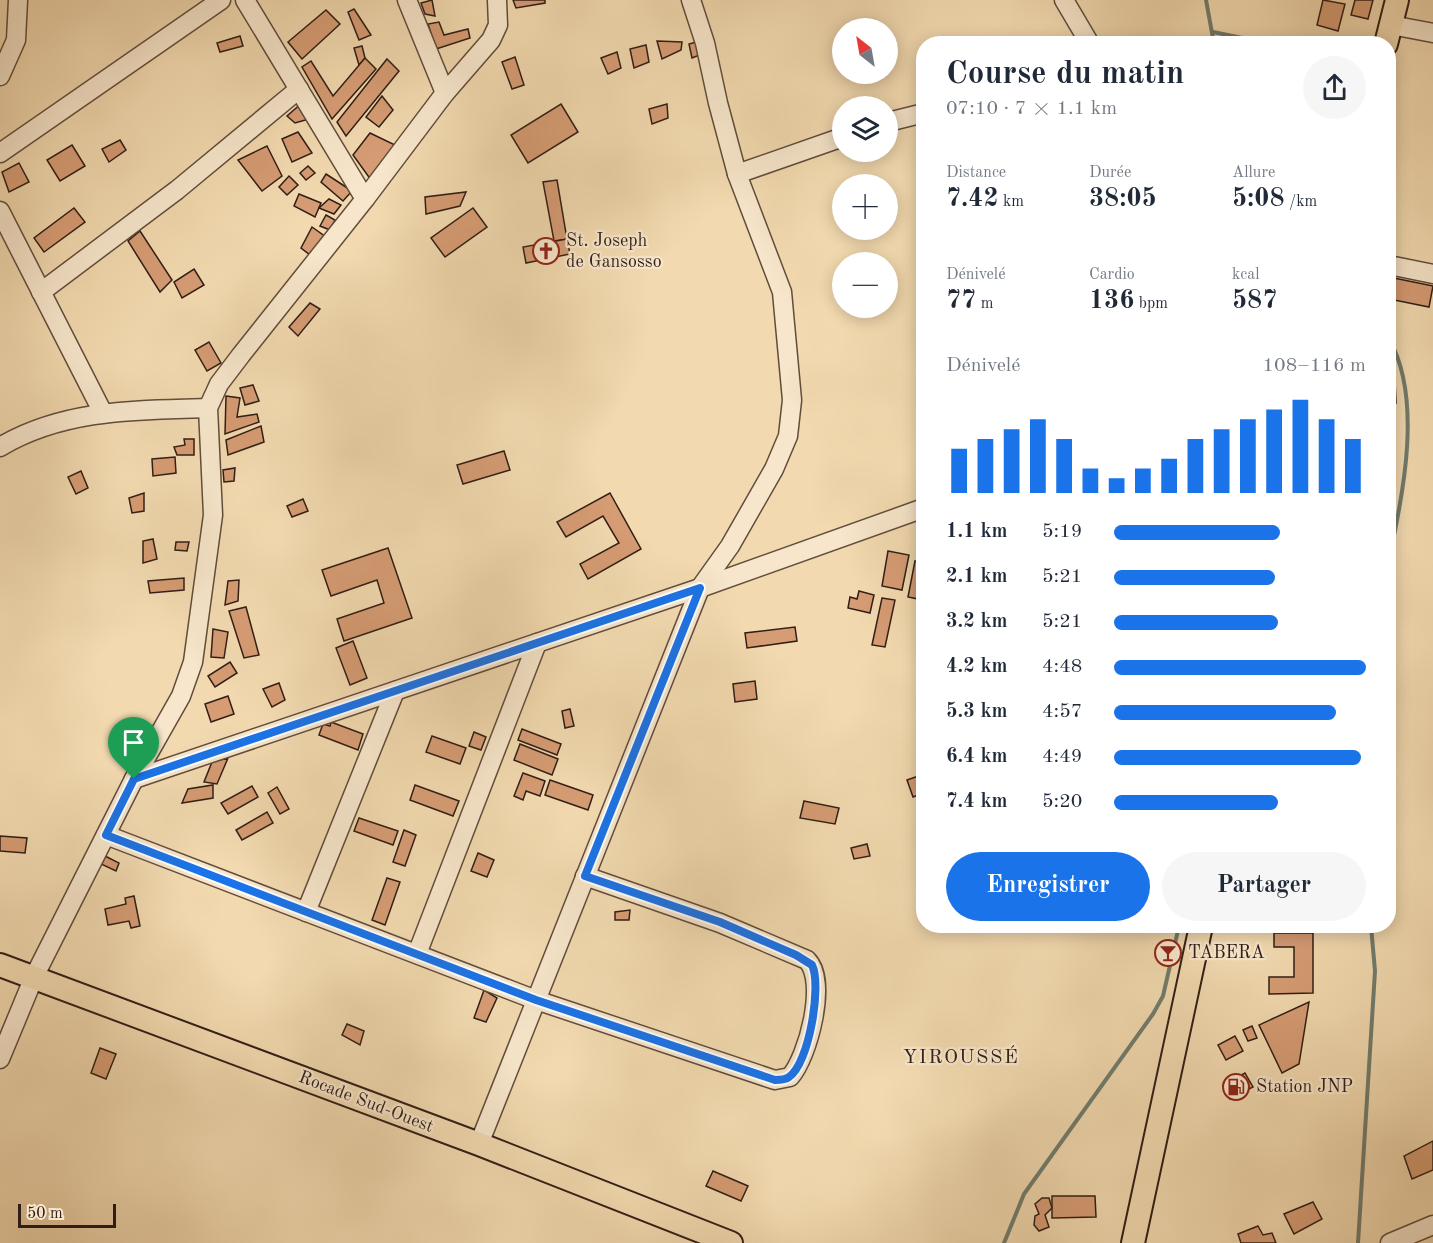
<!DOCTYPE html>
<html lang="fr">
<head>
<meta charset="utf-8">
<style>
  :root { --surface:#fff; --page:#f6f6f7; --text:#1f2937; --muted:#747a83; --accent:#1a73e8 }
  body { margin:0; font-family:"Old Standard TT",serif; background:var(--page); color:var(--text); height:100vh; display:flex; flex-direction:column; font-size:22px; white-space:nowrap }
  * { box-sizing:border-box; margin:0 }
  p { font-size:20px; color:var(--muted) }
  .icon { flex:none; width:33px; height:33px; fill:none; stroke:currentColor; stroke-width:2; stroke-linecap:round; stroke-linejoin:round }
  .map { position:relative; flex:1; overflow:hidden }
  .panel { position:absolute; left:916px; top:36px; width:480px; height:897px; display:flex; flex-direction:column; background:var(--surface); border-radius:24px; box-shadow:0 3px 15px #0003 }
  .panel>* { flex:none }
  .needle { width:39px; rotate:329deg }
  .buttons { position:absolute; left:832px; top:18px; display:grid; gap:12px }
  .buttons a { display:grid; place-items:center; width:66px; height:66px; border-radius:50%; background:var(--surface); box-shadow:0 3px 15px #0003; font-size:30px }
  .scale { position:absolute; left:18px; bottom:15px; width:98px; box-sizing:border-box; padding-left:6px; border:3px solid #311e16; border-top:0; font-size:16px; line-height:21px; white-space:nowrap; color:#311e16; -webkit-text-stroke:4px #f7e6cb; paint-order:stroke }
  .pin { position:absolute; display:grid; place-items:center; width:51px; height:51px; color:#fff; margin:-62px -26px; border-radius:50% 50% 50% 0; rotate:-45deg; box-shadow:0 0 6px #0007 }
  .pin .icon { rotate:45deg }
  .round { display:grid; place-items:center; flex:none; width:63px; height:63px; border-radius:32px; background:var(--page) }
  .head { display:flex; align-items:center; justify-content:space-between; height:102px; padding:0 30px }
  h1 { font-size:33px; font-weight:700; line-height:45px }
  .figures { display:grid; grid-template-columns:repeat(3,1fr); gap:9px; height:102px; padding:6px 30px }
  .figures div { display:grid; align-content:center }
  .figures b { font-size:26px; font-weight:700 }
  .figures small { font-size:16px; font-weight:400 }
  .figures p { font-size:16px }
  .chart { height:168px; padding:12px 30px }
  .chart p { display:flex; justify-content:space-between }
  .chart svg { width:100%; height:108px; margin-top:6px; stroke:var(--accent); stroke-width:6 }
  .primary-button { display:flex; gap:12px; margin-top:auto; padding:12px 30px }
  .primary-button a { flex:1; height:69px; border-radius:36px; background:var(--accent); color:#fff; font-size:24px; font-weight:700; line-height:69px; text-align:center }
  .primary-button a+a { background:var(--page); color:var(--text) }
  ul { padding:0 30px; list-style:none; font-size:20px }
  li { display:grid; grid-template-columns:96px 72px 1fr; align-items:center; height:45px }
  li i { height:15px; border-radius:8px; background:var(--accent) }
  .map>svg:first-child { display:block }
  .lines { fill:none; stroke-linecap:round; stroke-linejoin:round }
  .stream { stroke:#717c6d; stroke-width:4 }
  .building { fill:#d69c74; stroke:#311e16; stroke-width:1.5 }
  .minor-casing { stroke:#614d3c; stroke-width:21 }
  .major-casing { stroke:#311e16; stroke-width:26 }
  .minor { stroke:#f7e6cb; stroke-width:18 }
  .major { stroke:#f2d9af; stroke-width:22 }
  .route-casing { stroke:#fff; stroke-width:12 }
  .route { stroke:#1a73e8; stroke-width:8 }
  .labels { text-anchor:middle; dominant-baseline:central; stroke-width:4.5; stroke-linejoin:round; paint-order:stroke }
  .poi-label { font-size:18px; fill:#311e16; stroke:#f7e6cb; text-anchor:start }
  .street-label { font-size:18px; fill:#311e16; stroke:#f7e6cb }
  .neighbourhood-label { font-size:20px; letter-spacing:1.5px; fill:#311e16; stroke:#f7e6cb }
</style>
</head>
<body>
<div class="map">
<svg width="1433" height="1243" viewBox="0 0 1433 1243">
  <rect width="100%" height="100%" fill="#f2d9af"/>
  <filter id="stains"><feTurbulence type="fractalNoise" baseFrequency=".00333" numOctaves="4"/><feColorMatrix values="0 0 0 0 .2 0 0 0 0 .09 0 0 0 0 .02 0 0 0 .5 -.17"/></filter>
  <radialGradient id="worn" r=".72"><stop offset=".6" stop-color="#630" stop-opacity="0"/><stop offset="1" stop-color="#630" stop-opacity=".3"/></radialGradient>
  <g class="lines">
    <g class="stream">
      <polyline points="1206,0 1214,44"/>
      <polyline points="1213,32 1272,44"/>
      <path d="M1389,339C1423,398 1403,496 1389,559"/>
      <polyline points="1004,1243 1024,1194 1153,1014 1163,996 1179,926"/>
      <polyline points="1358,1243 1375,971 1371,926"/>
    </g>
  </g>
  <g class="building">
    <polygon points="432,0 435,16 425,14 421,3"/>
    <polygon points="513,0 545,0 545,3 516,8"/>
    <polygon points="1323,0 1345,4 1338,31 1317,25"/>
    <polygon points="1355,0 1373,0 1368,19 1351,15"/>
    <polygon points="354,9 371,35 359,40 348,12"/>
    <polygon points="326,10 340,24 302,59 288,42"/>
    <polygon points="439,22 444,35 468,29 470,38 436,49 428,24"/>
    <polygon points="240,36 243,46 220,52 217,43"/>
    <polygon points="657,41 682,42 681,50 662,59"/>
    <polygon points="700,41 702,54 692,58 689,44"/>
    <polygon points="646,45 649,62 634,68 630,49"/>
    <polygon points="362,46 365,58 359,65 354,48"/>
    <polygon points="617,52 621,68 608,74 601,58"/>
    <polygon points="515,57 524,85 512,89 502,62"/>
    <polygon points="365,58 376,69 332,119 302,67 311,61 333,96"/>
    <polygon points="387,59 399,71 346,136 337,122"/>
    <polygon points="382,96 393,110 379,127 366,117"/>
    <polygon points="303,102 309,119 295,123 287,116"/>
    <polygon points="561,104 578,132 528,163 511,135"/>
    <polygon points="667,104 668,118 652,124 649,109"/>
    <polygon points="298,132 312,153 292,162 282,139"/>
    <polygon points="370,133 395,145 371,180 353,155"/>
    <polygon points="120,140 126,150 109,162 102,149"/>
    <polygon points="72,145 85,166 60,181 47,160"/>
    <polygon points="267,146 282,176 262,191 238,160"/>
    <polygon points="19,163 29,182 9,192 2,172"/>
    <polygon points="308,166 315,173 306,180 300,173"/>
    <polygon points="326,174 352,191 343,201 321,182"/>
    <polygon points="289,176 298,185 287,195 279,187"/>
    <polygon points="557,180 567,239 554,241 543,182"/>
    <polygon points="466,192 460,206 426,214 425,197"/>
    <polygon points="299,194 321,203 315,217 294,206"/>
    <polygon points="329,199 341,205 334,214 319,208"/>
    <polygon points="74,208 85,222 44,252 34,238"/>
    <polygon points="473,208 487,227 445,257 431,238"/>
    <polygon points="326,215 335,220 330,230 320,226"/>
    <polygon points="312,227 326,237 314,258 301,248"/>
    <polygon points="140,231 172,280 160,292 128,241"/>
    <polygon points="567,239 570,254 526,263 523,247"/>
    <polygon points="194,269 204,285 182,298 174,282"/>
    <polygon points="1389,277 1433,286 1429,307 1389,299"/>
    <polygon points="310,303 320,309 298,336 289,327"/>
    <polygon points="209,342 221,363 207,371 195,350"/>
    <polygon points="1389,380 1395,380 1396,403 1389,403"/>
    <polygon points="253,385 259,401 245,405 240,388"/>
    <polygon points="226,396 240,398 237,417 257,414 259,422 225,434"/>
    <polygon points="261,426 264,442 228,455 226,440"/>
    <polygon points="184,439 194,439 194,455 177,455 174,447 185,445"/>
    <polygon points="504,451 510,470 463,484 457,465"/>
    <polygon points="175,457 176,473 153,476 152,459"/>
    <polygon points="235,468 234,481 224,482 223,470"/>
    <polygon points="81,471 88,488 76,494 68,477"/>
    <polygon points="144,493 144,511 132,513 129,498"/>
    <polygon points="610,493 641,549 588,579 580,564 619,543 603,516 566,537 557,522"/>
    <polygon points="303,499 308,511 292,517 287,506"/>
    <polygon points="153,539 157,559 143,563 143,541"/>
    <polygon points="176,542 189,542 187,551 175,550"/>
    <polygon points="388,548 412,618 344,641 337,619 384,603 377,580 331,596 322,570"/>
    <polygon points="888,551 909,555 902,590 882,586"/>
    <polygon points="915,561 924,563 918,599 908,597"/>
    <polygon points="184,578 184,590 150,593 148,581"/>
    <polygon points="239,580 238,601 225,605 228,581"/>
    <polygon points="859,591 874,595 870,613 848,608 850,597 857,599"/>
    <polygon points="882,598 895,600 885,647 872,645"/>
    <polygon points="246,607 259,655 244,658 229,611"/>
    <polygon points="795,627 797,641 747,648 745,633"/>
    <polygon points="213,629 228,632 224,658 211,657"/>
    <polygon points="353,641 367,678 350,685 336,648"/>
    <polygon points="230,662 237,673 215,687 208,676"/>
    <polygon points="755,681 757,699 735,702 733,684"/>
    <polygon points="279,683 285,700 272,707 263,689"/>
    <polygon points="228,696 234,714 211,722 205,704"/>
    <polygon points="570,709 574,726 565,728 562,711"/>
    <polygon points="331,722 363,734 358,750 319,735 323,724 330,726"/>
    <polygon points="522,729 561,744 557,755 518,740"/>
    <polygon points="474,732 486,737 481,750 469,746"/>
    <polygon points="432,736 466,748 460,764 426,752"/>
    <polygon points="520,744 558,759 552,775 514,760"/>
    <polygon points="228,758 217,784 204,782 212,762"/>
    <polygon points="523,773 545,781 540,796 526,791 523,800 514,796"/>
    <polygon points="924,774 924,793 913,797 907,780"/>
    <polygon points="550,780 593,795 588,810 545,795"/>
    <polygon points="213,785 213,798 182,803 188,789"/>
    <polygon points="415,785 459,801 453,816 410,800"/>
    <polygon points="252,786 258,797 228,814 221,803"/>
    <polygon points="277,787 289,809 280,814 268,793"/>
    <polygon points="804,801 839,808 835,824 800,818"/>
    <polygon points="267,812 273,823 242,840 236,830"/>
    <polygon points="359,818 398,831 393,845 354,831"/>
    <polygon points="404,830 416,835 405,866 393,862"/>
    <polygon points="0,836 27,838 25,853 0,851"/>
    <polygon points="867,844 870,856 854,859 851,848"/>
    <polygon points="478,853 494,860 487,877 471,871"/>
    <polygon points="105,856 119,863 116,871 101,864"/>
    <polygon points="387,878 400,882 385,925 372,920"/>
    <polygon points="134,896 140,926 131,928 129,921 108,925 105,909 126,904 125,898"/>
    <polygon points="630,910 629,920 615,920 615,912"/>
    <polygon points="1274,933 1313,933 1313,993 1269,994 1269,977 1294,977 1294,947 1274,947"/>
    <polygon points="484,990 497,998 486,1022 474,1018"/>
    <polygon points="1309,1002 1299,1064 1282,1073 1259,1025"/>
    <polygon points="347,1024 364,1031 360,1045 342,1035"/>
    <polygon points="1252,1026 1257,1038 1248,1041 1243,1030"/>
    <polygon points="1235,1036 1243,1051 1226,1060 1218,1045"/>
    <polygon points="100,1048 116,1054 106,1079 91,1073"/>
    <polygon points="1245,1073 1253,1087 1230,1099 1223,1085"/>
    <polygon points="1433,1141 1433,1170 1412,1179 1404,1156"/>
    <polygon points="713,1171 748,1186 741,1201 706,1186"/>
    <polygon points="1052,1196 1095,1196 1096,1217 1052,1218"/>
    <polygon points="1042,1198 1049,1198 1052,1208 1045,1215 1049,1227 1039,1231 1034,1225 1035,1216 1039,1214 1035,1204"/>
    <polygon points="1313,1202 1322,1219 1294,1234 1284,1214"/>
    <polygon points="1258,1226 1263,1235 1272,1233 1276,1243 1241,1243 1238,1234"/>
  </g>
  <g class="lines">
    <defs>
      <g id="minor">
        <polyline points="245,0 365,199"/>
        <polyline points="407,0 445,93"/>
        <polyline points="1064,0 1090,44"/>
        <polyline points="1391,25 1433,33"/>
        <polyline points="0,76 16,40 18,0"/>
        <polyline points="888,122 924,113"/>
        <polyline points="0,153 221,0"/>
        <polyline points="737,174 843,137"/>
        <polyline points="0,211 103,413"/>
        <polyline points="1389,265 1433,274"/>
        <polyline points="41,292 177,190 299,89"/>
        <path d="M0,447C63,409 138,410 208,408"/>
        <polyline points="134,779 700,588 924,508"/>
        <path d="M106,835L536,1000L775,1080L790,1077C808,1057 828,981 807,960L720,923L585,876"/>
        <polyline points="306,912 395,691"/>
        <polyline points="417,954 537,643"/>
        <polyline points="0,1059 34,977 134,779 181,696 193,662 213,515 208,408 219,384 241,355 365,199 445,93 491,40 498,25 497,0"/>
        <polyline points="479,1144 700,588 730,546 774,469 788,436 792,400 782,292 737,174 718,103 705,43 691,0"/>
        <polyline points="1390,1243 1433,1225"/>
      </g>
      <g id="major">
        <polyline points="1386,44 1397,0"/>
        <polyline points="0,965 479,1144 731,1243"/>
        <polyline points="1133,1243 1201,926"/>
      </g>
    </defs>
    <use href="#minor" class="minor-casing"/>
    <use href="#major" class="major-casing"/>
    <use href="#minor" class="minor"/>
    <use href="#major" class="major"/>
  </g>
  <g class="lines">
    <defs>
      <path id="route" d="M700,588L585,876L720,922L796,955L812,965C822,985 809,1064 789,1077C785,1080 780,1080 775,1080L536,1000L106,835L134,779Z"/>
    </defs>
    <use href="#route" class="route-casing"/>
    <use href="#route" class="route"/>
  </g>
  <defs>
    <symbol id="church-ring" viewBox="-11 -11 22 22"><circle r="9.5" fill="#f7e6cb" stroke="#8f2418" stroke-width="1.5"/><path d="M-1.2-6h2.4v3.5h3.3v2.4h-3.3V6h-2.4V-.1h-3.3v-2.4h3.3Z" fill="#8f2418"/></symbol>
    <symbol id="bar-ring" viewBox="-11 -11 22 22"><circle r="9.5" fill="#f7e6cb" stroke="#8f2418" stroke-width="1.5"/><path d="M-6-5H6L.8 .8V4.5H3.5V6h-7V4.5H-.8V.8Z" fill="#8f2418"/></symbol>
    <symbol id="fuel-ring" viewBox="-11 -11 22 22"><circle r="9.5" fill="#f7e6cb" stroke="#8f2418" stroke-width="1.5"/><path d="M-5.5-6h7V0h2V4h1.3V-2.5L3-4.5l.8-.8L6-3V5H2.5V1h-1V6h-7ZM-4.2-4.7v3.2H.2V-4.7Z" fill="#8f2418"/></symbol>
  </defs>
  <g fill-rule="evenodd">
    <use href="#church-ring" x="531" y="236" width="30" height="30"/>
    <use href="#bar-ring" x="1153" y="938" width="30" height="30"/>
    <use href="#fuel-ring" x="1221" y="1072" width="30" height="30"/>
  </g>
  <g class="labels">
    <g class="poi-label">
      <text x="566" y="241">St. Joseph<tspan x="566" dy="21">de Gansosso</tspan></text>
      <text x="1188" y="953">TABERA</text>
      <text x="1256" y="1087">Station JNP</text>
    </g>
    <g class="street-label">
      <text transform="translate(366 1102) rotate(21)">Rocade Sud-Ouest</text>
    </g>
    <g class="neighbourhood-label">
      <text x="961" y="1058">YIROUSSÉ</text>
    </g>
  </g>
  <rect width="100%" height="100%" filter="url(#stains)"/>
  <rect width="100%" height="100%" fill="url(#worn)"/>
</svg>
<div class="buttons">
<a><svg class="needle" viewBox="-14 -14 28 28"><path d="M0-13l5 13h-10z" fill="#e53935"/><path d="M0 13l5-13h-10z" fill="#747a83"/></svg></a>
<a><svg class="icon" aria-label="layers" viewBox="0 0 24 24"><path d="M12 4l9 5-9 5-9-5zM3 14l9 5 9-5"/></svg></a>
<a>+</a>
<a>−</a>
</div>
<div class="scale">50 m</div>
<div class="pin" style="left:134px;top:779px;background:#1e9e55"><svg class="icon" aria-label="arrive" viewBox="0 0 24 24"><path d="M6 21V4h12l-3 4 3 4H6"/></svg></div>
<section class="panel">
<div class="head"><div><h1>Course du matin</h1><p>07:10 · 7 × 1.1 km</p></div><a class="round"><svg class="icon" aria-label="share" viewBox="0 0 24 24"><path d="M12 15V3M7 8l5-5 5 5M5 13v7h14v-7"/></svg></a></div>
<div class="figures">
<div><p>Distance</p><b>7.42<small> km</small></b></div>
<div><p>Durée</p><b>38:05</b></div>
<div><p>Allure</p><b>5:08<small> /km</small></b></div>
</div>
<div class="figures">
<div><p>Dénivelé</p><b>77<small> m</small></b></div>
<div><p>Cardio</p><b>136<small> bpm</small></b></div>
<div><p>kcal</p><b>587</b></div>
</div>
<div class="chart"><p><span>Dénivelé</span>108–116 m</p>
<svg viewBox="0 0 160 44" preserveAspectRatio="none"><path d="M5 44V26M15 44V22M25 44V18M35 44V14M45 44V22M55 44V34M65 44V38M75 44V34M85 44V30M95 44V22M105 44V18M115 44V14M125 44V10M135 44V6M145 44V14M155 44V22"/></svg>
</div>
<ul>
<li><b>1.1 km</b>5:19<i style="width:66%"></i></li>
<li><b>2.1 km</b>5:21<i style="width:64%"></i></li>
<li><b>3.2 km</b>5:21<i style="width:65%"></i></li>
<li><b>4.2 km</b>4:48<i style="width:100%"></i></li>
<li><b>5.3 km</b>4:57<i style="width:88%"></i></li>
<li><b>6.4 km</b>4:49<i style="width:98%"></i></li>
<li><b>7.4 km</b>5:20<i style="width:65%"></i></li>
</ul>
<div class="primary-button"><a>Enregistrer</a><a>Partager</a></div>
</section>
</div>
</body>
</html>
